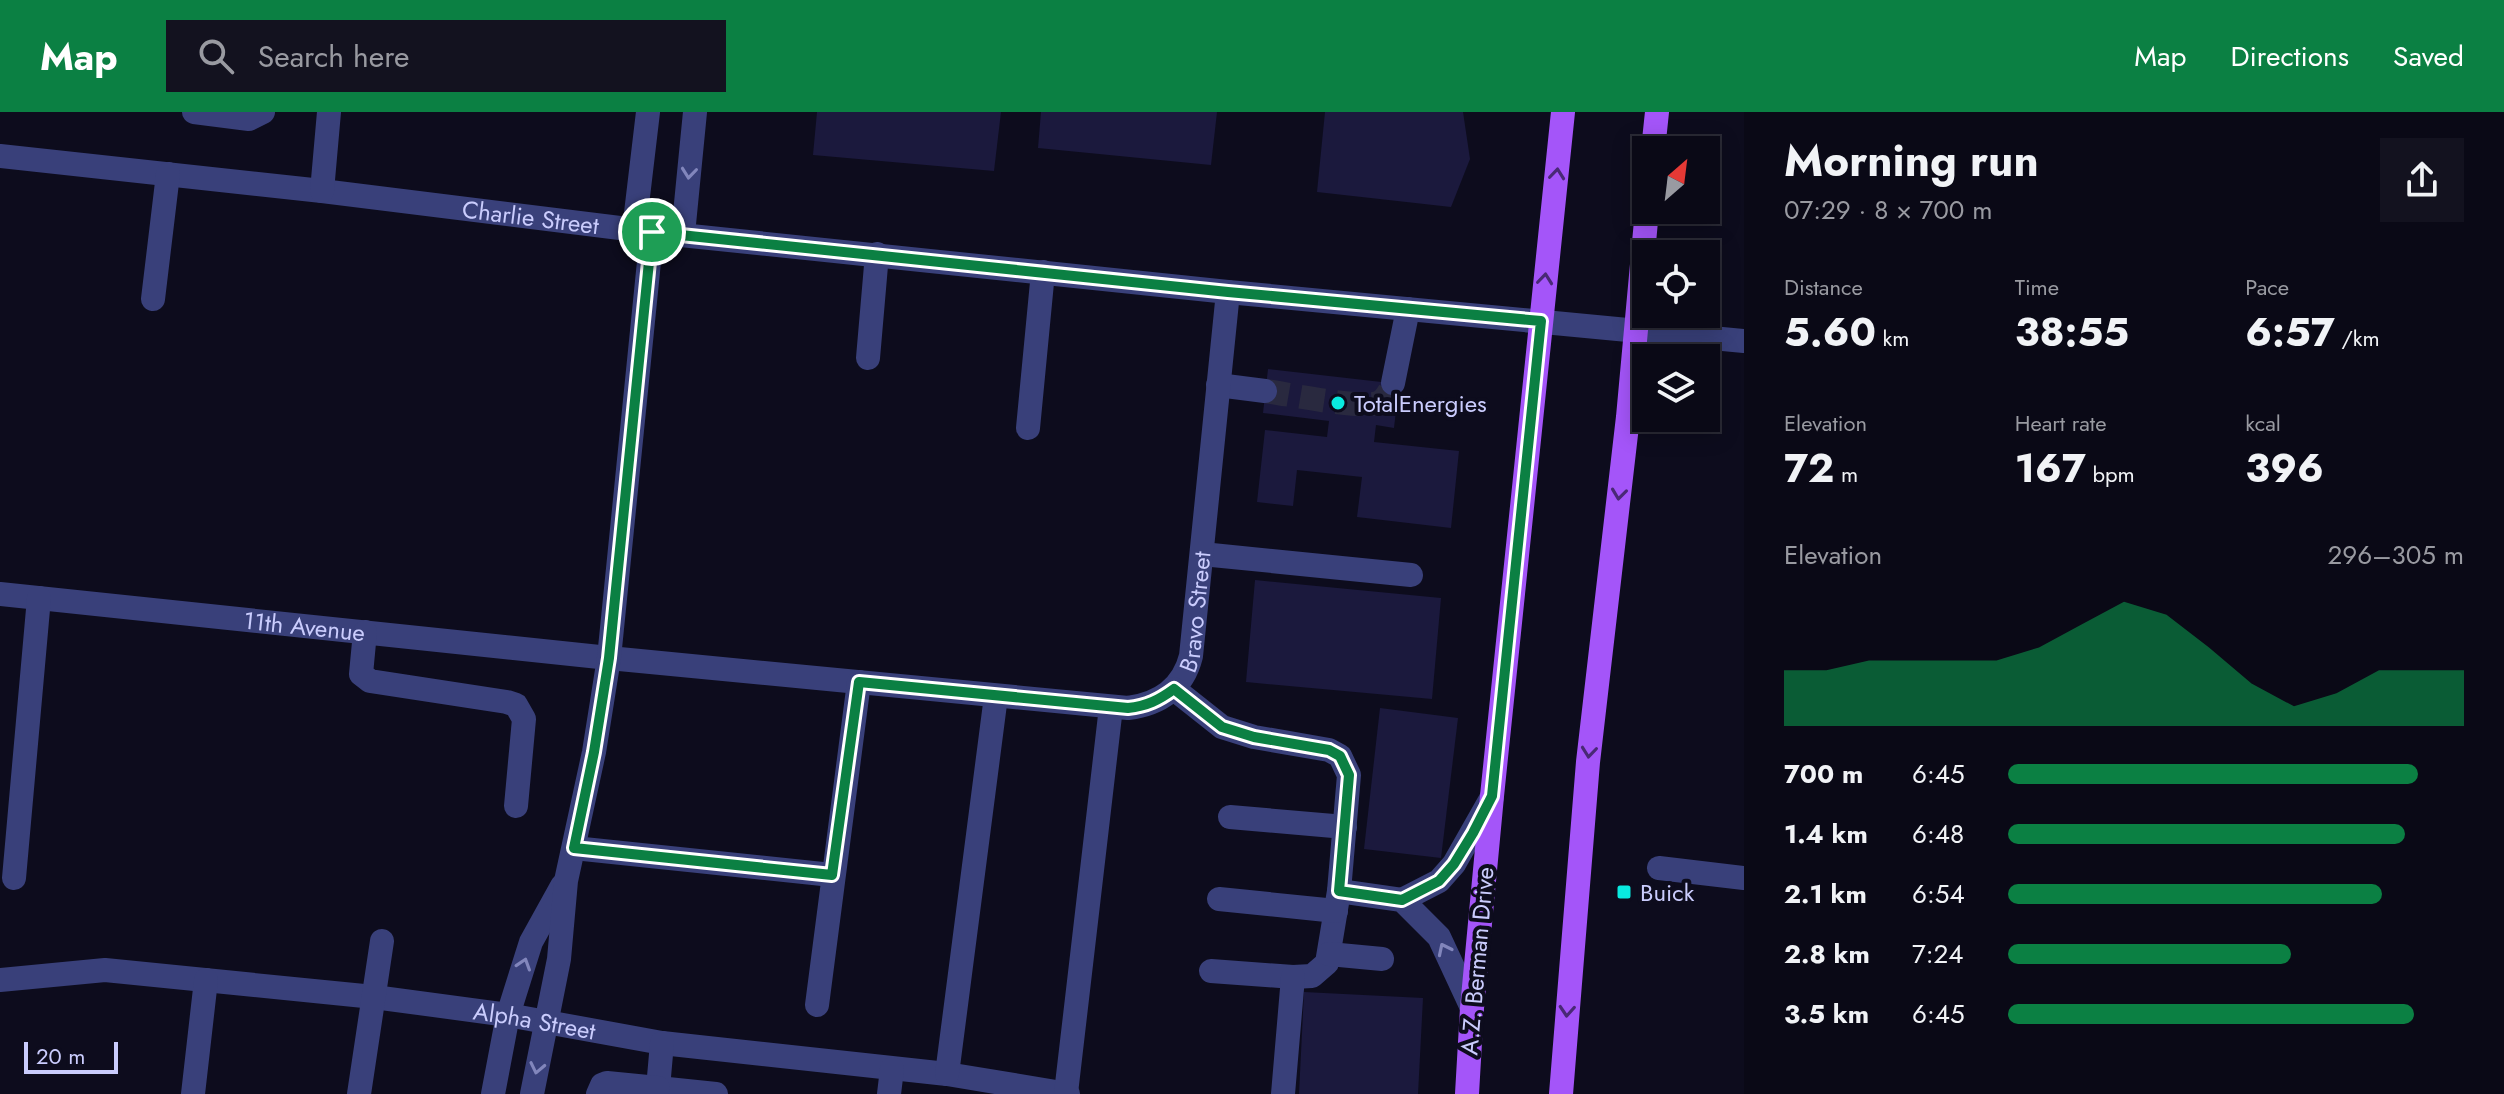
<!DOCTYPE html>
<html lang="en">
<head>
<meta charset="utf-8">
<style>
  :root { --surface:#0a0916; --page:#13121f; --text:#f1f3f6; --muted:#999aa1; --line:#2a2a35; --accent:#0b8043 }
  body { margin:0; font-family:Jost,sans-serif; background:var(--page); color:var(--text); height:100vh; display:flex; flex-direction:column; font-size:30px; white-space:nowrap }
  * { box-sizing:border-box; margin:0 }
  p { font-size:26px; color:var(--muted) }
  .icon { flex:none; width:44px; height:44px; fill:none; stroke:currentColor; stroke-width:2; stroke-linecap:round; stroke-linejoin:round }
  .map { position:relative; flex:1; overflow:hidden }
  .sheet { display:flex; flex-direction:column; background:var(--surface); width:760px }
  .sheet>* { flex:none }
  .needle { width:52px; rotate:28deg }
  .controls { position:absolute; left:1632px; top:24px; display:grid; gap:16px }
  .controls a { display:grid; place-items:center; width:88px; height:88px; border-radius:0px; background:var(--surface); box-shadow:0 4px 20px #0003,0 0 0 2px var(--line); font-size:40px }
  .scale { position:absolute; left:24px; bottom:20px; width:94px; box-sizing:border-box; padding-left:8px; border:4px solid #caccfd; border-top:0; font-size:22px; line-height:28px; white-space:nowrap; color:#caccfd; -webkit-text-stroke:6px #0d0c1d; paint-order:stroke }
  .pin { position:absolute; display:grid; place-items:center; width:68px; height:68px; color:#fff; margin:-34px; border:4px solid #fff; border-radius:50%; box-shadow:0 2px 8px #0007 }
  .round { display:grid; place-items:center; flex:none; width:84px; height:84px; border-radius:0px; background:var(--page) }
  .head { display:flex; align-items:center; justify-content:space-between; height:136px; padding:0 40px }
  h1 { font-size:44px; font-weight:700; line-height:60px }
  .figures { display:grid; grid-template-columns:repeat(3,1fr); gap:12px; height:136px; padding:8px 40px }
  .figures div { display:grid; align-content:center }
  .figures b { font-size:40px; font-weight:700 }
  .figures small { font-size:22px; font-weight:400 }
  .figures p { font-size:22px }
  .chart { height:224px; padding:16px 40px }
  .chart p { display:flex; justify-content:space-between }
  .chart svg { width:100%; height:144px; margin-top:8px; fill:var(--accent); opacity:.7 }
  ul { padding:0 40px; list-style:none; font-size:26px }
  li { display:grid; grid-template-columns:128px 96px 1fr; align-items:center; height:60px }
  li i { height:20px; border-radius:10px; background:var(--accent) }
  header { display:flex; align-items:center; gap:48px; box-sizing:border-box; height:112px; padding:0 40px; background:var(--accent); color:#fff }
  header strong { font-size:38px }
  nav { display:flex; gap:44px; margin-inline-start:auto; font-size:28px }
  .search { width:560px; height:72px; background:var(--page); display:flex; align-items:center; gap:20px; box-sizing:border-box; padding:0 28px; border-radius:0px; color:var(--muted); font-size:30px }
  main { display:flex; flex:1; min-height:0 }
  .map>svg:first-child { display:block }
  .building { fill:#1b193d }
  .lines { fill:none; stroke-linecap:round; stroke-linejoin:round }
  .minor-tunnel { stroke:#29293f; stroke-width:24; stroke-dasharray:24 12; stroke-linecap:butt }
  .minor { stroke:#39407a; stroke-width:24 }
  .major { stroke:#a455f9; stroke-width:24 }
  .oneway { stroke:#8286bc }
  .oneway2 { stroke:#492975 }
  .route-casing { stroke:#fff; stroke-width:16 }
  .route { stroke:#0b8043; stroke-width:10 }
  .poi-dot { fill:#09eae0; stroke:#0d0c1d; stroke-width:3 }
  .labels { text-anchor:middle; dominant-baseline:central; stroke-width:8; stroke-linejoin:round; paint-order:stroke }
  .street-label { font-size:24px; fill:#caccfd; stroke:#0d0c1d }
  .poi-label { font-size:24px; fill:#caccfd; stroke:#0d0c1d; text-anchor:start }
</style>
</head>
<body>
<header>
<strong>Map</strong>
<div class="search"><svg class="icon" aria-label="search" viewBox="0 0 24 24"><circle cx="10" cy="10" r="6"/><path d="M15 15l6 6"/></svg>Search here</div>
<nav><a>Map</a><a>Directions</a><a>Saved</a></nav>
</header>
<main>
<div class="map">
<svg width="1744" height="982" viewBox="0 0 1744 982">
  <rect width="100%" height="100%" fill="#0d0c1d"/>
  <g class="building">
    <polygon points="817,0 1001,0 994,59 813,43"/>
    <polygon points="1041,0 1217,0 1211,53 1038,36"/>
    <polygon points="1325,0 1463,0 1470,47 1451,95 1317,80"/>
    <polygon points="1268,257 1399,272 1394,316 1376,313 1374,330 1459,339 1451,416 1357,405 1362,365 1297,358 1293,394 1257,390 1265,318 1327,325 1329,309 1263,301"/>
    <polygon points="1255,468 1441,486 1432,587 1246,570"/>
    <polygon points="1380,596 1458,606 1441,746 1364,737"/>
    <polygon points="1304,880 1423,886 1418,982 1299,982"/>
  </g>
  <g class="lines">
    <path class="minor-tunnel" d="M1265,279C1288,282 1359,297 1378,291C1386,287 1390,279 1393,271"/>
    <g class="minor">
      <polyline points="194,0 249,7 263,0"/>
      <path id="s1" d="M0,44L322,79L652,120L1228,180L1744,229"/>
      <polyline points="322,79 329,0"/>
      <polyline points="634,118 648,0"/>
      <polyline points="683,122 695,0"/>
      <polyline points="153,187 168,62"/>
      <polyline points="868,246 877,142"/>
      <polyline points="1393,271 1408,197"/>
      <polyline points="1218,273 1265,279"/>
      <polyline points="1028,316 1043,160"/>
      <polyline points="1202,442 1411,463"/>
      <path id="s2" d="M0,482L609,546L1128,596C1160,592 1183,576 1191,544L1228,180"/>
      <polyline points="365,520 361,562 370,569 507,590 516,593 524,607 516,694"/>
      <polyline points="1174,577 1222,615 1254,625 1329,638 1340,644 1349,663 1339,779 1327,851 1312,864 1293,865 1211,859"/>
      <polyline points="1230,705 1345,715"/>
      <polyline points="574,736 832,763"/>
      <polyline points="1659,756 1744,766"/>
      <polyline points="14,766 39,486"/>
      <polyline points="1339,779 1402,788 1439,825 1472,896"/>
      <polyline points="1219,787 1336,799"/>
      <polyline points="1402,788 1439,769 1454,752 1492,685"/>
      <polyline points="1329,842 1382,847"/>
      <path id="s3" d="M0,868L105,858L374,885L508,903L662,931L947,962L1068,982"/>
      <polyline points="817,893 859,570"/>
      <polyline points="662,931 658,976 716,982"/>
      <polyline points="947,962 996,584"/>
      <polyline points="1066,981 1111,595"/>
      <polyline points="193,982 206,868"/>
      <polyline points="359,982 382,829"/>
      <polyline points="493,982 508,903 531,830 562,774"/>
      <polyline points="532,982 559,847 566,769 594,640 609,546 652,120"/>
      <polyline points="598,982 602,973 607,971 658,976"/>
      <polyline points="889,982 892,957"/>
      <polyline points="1283,982 1293,865"/>
    </g>
    <g class="major">
      <polyline points="1653,38 1657,0"/>
      <polyline points="1467,982 1472,896 1492,684 1563,0"/>
      <polyline points="1561,982 1588,650 1628,305 1647,98"/>
    </g>
  </g>
  <defs><path id="oneway-chevron" d="M-2-3.5L2.5 0L-2 3.5" fill="none" stroke-width="1.6" stroke-linecap="round" stroke-linejoin="round" transform="scale(2)"/></defs>
  <g class="oneway">
    <use href="#oneway-chevron" transform="translate(689 61) rotate(96)"/>
    <use href="#oneway-chevron" transform="translate(1444 837) rotate(-116)"/>
    <use href="#oneway-chevron" transform="translate(524 852) rotate(-72)"/>
    <use href="#oneway-chevron" transform="translate(537 956) rotate(102)"/>
  </g>
  <g class="oneway2">
    <use href="#oneway-chevron" transform="translate(1557 62) rotate(-84)"/>
    <use href="#oneway-chevron" transform="translate(1545 167) rotate(-84)"/>
    <use href="#oneway-chevron" transform="translate(1619 382) rotate(97)"/>
    <use href="#oneway-chevron" transform="translate(1589 640) rotate(96)"/>
    <use href="#oneway-chevron" transform="translate(1567 899) rotate(94)"/>
  </g>
  <g class="lines">
    <defs>
      <path id="route" d="M652,120L1228,180L1541,209L1492,684L1473,721L1454,752L1439,769L1402,788L1339,779L1349,663L1340,644L1329,638L1254,625L1222,615L1174,577C1159,588 1147,594 1128,596L859,570L832,763L574,736L594,640L609,546Z"/>
    </defs>
    <use href="#route" class="route-casing"/>
    <use href="#route" class="route"/>
  </g>
  <g class="poi-dot">
    <circle cx="1338" cy="291" r="8"/>
    <rect x="1616" y="772" width="16" height="16" rx="4"/>
  </g>
  <g class="labels">
    <g class="street-label">
      <text stroke="none"><textPath href="#s1" startOffset="534">Charlie Street</textPath></text>
      <text stroke="none"><textPath href="#s2" startOffset="1266">Bravo Street</textPath></text>
      <text stroke="none"><textPath href="#s2" startOffset="306">11th Avenue</textPath></text>
      <text transform="translate(1477 849) rotate(-85)">A.Z. Berman Drive</text>
      <text stroke="none"><textPath href="#s3" startOffset="538">Alpha Street</textPath></text>
    </g>
    <g class="poi-label">
      <text x="1354" y="291">TotalEnergies</text>
      <text x="1640" y="780">Buick</text>
    </g>
  </g>
</svg>
<div class="controls">
<a><svg class="needle" viewBox="-14 -14 28 28"><path d="M0-13l5 13h-10z" fill="#e53935"/><path d="M0 13l5-13h-10z" fill="#999aa1"/></svg></a>
<a><svg class="icon" aria-label="locate" viewBox="0 0 24 24"><circle cx="12" cy="12" r="6"/><path d="M12 2v4M12 18v4M2 12h4M18 12h4"/></svg></a>
<a><svg class="icon" aria-label="layers" viewBox="0 0 24 24"><path d="M12 4l9 5-9 5-9-5zM3 14l9 5 9-5"/></svg></a>
</div>
<div class="scale">20 m</div>
<div class="pin" style="left:652px;top:120px;background:#1e9e55"><svg class="icon" aria-label="arrive" viewBox="0 0 24 24"><path d="M6 21V4h12l-3 4 3 4H6"/></svg></div>
</div>
<section class="sheet">
<div class="head"><div><h1>Morning run</h1><p>07:29 · 8 × 700 m</p></div><a class="round"><svg class="icon" aria-label="share" viewBox="0 0 24 24"><path d="M12 15V3M7 8l5-5 5 5M5 13v7h14v-7"/></svg></a></div>
<div class="figures">
<div><p>Distance</p><b>5.60<small> km</small></b></div>
<div><p>Time</p><b>38:55</b></div>
<div><p>Pace</p><b>6:57<small> /km</small></b></div>
</div>
<div class="figures">
<div><p>Elevation</p><b>72<small> m</small></b></div>
<div><p>Heart rate</p><b>167<small> bpm</small></b></div>
<div><p>kcal</p><b>396</b></div>
</div>
<div class="chart"><p><span>Elevation</span>296–305 m</p>
<svg viewBox="0 0 160 44" preserveAspectRatio="none"><path d="M0 44V27L10 27L20 24L30 24L40 24L50 24L60 20L70 13L80 6L90 10L100 20L110 31L120 38L130 34L140 27L150 27L160 27V44z"/></svg>
</div>
<ul>
<li><b>700 m</b>6:45<i style="width:90%"></i></li>
<li><b>1.4 km</b>6:48<i style="width:87%"></i></li>
<li><b>2.1 km</b>6:54<i style="width:82%"></i></li>
<li><b>2.8 km</b>7:24<i style="width:62%"></i></li>
<li><b>3.5 km</b>6:45<i style="width:89%"></i></li>
</ul>
</section>
</main>
</body>
</html>
